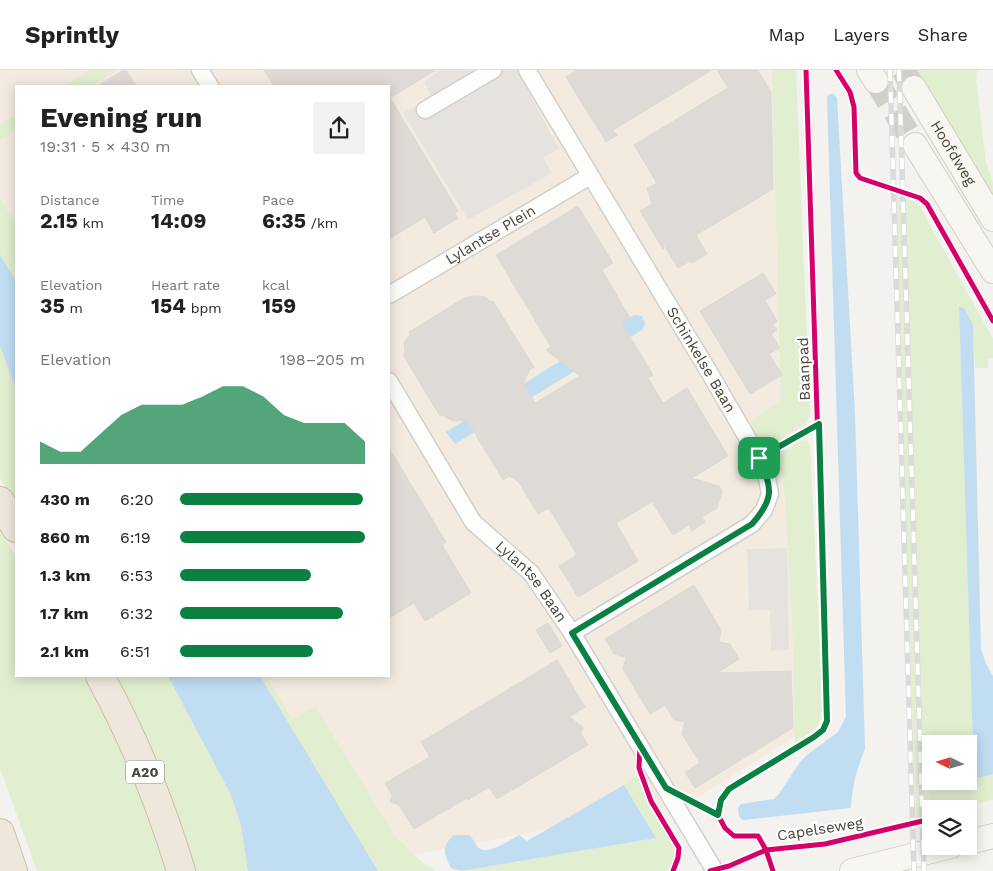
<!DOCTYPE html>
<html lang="en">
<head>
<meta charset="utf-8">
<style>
  :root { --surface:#fff; --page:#f2f2f2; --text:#222; --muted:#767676; --line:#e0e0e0; --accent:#0b8043 }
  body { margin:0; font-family:"Work Sans",sans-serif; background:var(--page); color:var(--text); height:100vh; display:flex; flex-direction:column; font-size:19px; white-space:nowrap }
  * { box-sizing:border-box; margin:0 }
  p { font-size:16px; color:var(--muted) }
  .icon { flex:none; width:28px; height:28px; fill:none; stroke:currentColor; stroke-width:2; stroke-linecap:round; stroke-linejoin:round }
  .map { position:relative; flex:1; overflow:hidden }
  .sheet { position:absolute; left:15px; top:15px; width:375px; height:592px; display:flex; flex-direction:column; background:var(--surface); border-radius:0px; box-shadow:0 2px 12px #0003 }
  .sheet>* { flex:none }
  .needle { width:32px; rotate:275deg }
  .tools { position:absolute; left:922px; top:665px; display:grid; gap:10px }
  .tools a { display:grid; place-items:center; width:55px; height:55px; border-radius:0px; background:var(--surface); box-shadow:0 2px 12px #0003; font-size:25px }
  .pin { position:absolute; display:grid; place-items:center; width:42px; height:42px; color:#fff; margin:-21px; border-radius:10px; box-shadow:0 2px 8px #0006 }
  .round { display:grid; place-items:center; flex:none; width:52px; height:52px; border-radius:0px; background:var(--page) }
  .overview { display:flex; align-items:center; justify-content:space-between; height:85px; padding:0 25px }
  h1 { font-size:28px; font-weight:700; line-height:38px }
  .stats { display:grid; grid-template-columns:repeat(3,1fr); gap:8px; height:85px; padding:5px 25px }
  .stats div { display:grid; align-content:center }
  .stats b { font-size:21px; font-weight:700 }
  .stats small { font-size:14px; font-weight:400 }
  .stats p { font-size:14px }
  .chart { height:140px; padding:10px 25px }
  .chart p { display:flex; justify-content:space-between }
  .chart svg { width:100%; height:90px; margin-top:5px; fill:var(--accent); opacity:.7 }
  ul { padding:0 25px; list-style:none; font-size:16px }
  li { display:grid; grid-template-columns:80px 60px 1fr; align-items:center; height:38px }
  li i { height:12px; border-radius:6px; background:var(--accent) }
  header { display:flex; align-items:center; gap:30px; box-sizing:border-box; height:70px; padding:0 25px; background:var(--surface); border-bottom:1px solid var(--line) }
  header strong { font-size:24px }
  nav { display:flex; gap:28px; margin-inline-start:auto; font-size:18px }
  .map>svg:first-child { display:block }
  .commercial { fill:#f3ebdf }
  .green { fill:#e1eecf; fill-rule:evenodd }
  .parking { fill:#e6e3df }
  .water { fill:#c0ddf1 }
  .building { fill:#dedbd6; stroke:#dcd9d4 }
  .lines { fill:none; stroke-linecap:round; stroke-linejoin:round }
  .secondary-tunnel { stroke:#d2cfca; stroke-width:24; stroke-dasharray:24 12; stroke-linecap:butt }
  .street-casing { stroke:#d2d0cb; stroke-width:19 }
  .secondary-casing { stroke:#d3cfc5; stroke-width:26 }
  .highway-casing { stroke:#ccbfa9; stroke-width:30 }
  .street { stroke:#fdfdfc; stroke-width:16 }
  .secondary { stroke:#f7f6f1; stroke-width:24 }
  .highway { stroke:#ede8db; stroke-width:28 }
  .rail-casing { stroke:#dbdbda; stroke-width:5.5 }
  .rail { stroke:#fff; stroke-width:4; stroke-dasharray:11; stroke-linecap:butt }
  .cycleway-casing { stroke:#fff; stroke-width:8 }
  .cycleway { stroke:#d6006c; stroke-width:5 }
  .route-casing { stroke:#fff; stroke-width:10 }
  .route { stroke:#0b8043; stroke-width:6 }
  .labels { text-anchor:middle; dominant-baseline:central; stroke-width:4.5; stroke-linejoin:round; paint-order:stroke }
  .shield { fill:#fff; stroke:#817c74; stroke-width:1 }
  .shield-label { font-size:14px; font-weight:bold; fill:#4b4439 }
  .street-label { font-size:15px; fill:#4b4439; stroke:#fff }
</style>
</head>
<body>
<header>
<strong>Sprintly</strong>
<nav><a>Map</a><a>Layers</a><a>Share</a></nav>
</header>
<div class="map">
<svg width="993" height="801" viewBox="0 0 993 801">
  <rect width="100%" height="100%" fill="#f4f2ee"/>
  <polygon class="commercial" points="0,0 794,0 818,652 691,732 329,801 219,801 111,606 389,606 389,16 16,16 16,436 0,407"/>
  <g class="green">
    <polygon points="91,0 118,0 91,16 64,16"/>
    <polygon points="772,0 796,0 810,345 808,350 769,377 762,376 748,353 781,330"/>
    <polygon points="918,0 977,0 976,9 986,93 993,113 993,134 917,7"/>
    <polygon points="16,45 16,60 0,70 0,55"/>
    <path d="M895,126L914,131L920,137L993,269V288H988V298H975L973,255L959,236L974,708L993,704V730L960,739H931V746L916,749ZM931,674H969V711H931Z"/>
    <polygon points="0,129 16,155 16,211 0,185"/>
    <polygon points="0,276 16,319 16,435 0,408"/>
    <path d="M806,370L810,374L823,636C819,661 815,660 795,673L792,545L785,426L782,403L774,392L797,373Z"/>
    <polygon points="0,461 16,487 16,606 86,606 112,655 136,710 167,801 37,801 0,698"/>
    <path d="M117,606H168L230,723L241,755L248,801H195C175,734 150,668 117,606Z"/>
    <polygon points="260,606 266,606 292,650 315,636 395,767 423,793 436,801 378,801"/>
    <polygon points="638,705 647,732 675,778 675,788 667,801 461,801 656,768 624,715"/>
  </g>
  <g class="parking">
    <polygon points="440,0 517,0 559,79 543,88 552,103 468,150 403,43 432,27 424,12"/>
    <polygon points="787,478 789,580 771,581 770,540 749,540 747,479"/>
  </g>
  <g class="water">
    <path d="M833,23L837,28L855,343L865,679C857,698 852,717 851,738L743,750L739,747L738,738L741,734L774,729L779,724L800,692L807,685L838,662L846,647L827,28L828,25Z"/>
    <polygon points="0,185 16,211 16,319 0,276"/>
    <polygon points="959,236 965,239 973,255 981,579 986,594 993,606 993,704 974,709"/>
    <polygon points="634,245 642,246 645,254 642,260 455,374 446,362"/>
    <polygon points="168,606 260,606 378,801 248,801 241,755 230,723"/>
    <path d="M624,715L656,768L461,801L451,798C444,784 441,776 454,765H469C473,769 476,775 479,778C487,786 511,769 519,765L527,771Z"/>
  </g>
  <g class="building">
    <polygon points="124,0 126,0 136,16 97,16"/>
    <polygon points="264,0 436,0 390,28 458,141 454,143 458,148 434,163 425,147 389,169 389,16 274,16"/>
    <polygon points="577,0 712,0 613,60 617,65 606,72 566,7"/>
    <polygon points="717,0 758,0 771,22 773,119 696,165 707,184 692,193 690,191 678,198 664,175 663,179 640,141 652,134 647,118 657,113 634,75 728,18"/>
    <polygon points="578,136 613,193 602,200 630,248 622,253 653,305 648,308 663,333 687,318 728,386 692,408 719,416 722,421 717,438 702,447 705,452 692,461 689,455 673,465 652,432 616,453 638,491 578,527 559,496 577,485 549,438 538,444 518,411 509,406 503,410 467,350 453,351 442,345 440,346 403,285 405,284 404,273 410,264 409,262 466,227 478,226 485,227 491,232 493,231 534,297 530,299 523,314 535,333 580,306 546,280 551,277 496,185"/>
    <polygon points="763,203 776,224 765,230 777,251 773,254 777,260 771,264 780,278 769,284 782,305 750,324 700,241"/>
    <polygon points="389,378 446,472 442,475 471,523 425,551 414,533 389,548"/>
    <polygon points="694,515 721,560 719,572 730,574 739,589 717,603 791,601 793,658 695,718 685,702 700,693 682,664 685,652 674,650 665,635 650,644 623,599 626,587 614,584 605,569"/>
    <polygon points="548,553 562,576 550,583 536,560"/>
    <polygon points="557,590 585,637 569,647 583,657 581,664 588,675 497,729 489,717 468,730 467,728 414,759 399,735 390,732 392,725 385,713 430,687 421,672"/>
  </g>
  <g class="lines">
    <g class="secondary-tunnel">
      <polyline points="903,0 914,18"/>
      <polyline points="876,11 915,75"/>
    </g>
    <defs>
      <g id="street">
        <polyline points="200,0 210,16"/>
        <path id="s1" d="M527,0L709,302L759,388L767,408L770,424L764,440L752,454L572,563"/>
        <polyline points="425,40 493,0"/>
        <path id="s2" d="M389,225L590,106"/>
        <path id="s3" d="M389,311L473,452L531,503L572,563L715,801"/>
      </g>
      <g id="secondary">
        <polyline points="869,0 876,11"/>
        <path id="s4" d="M914,18L993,149"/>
        <polyline points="915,75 993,201"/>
        <polyline points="969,772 993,766"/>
        <polyline points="852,801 951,776"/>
      </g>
      <g id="highway">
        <polyline points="0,431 16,458"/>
        <path d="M100,606C133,667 161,734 181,801"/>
        <polyline points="0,763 13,801"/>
      </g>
    </defs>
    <use href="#street" class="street-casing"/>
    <use href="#secondary" class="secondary-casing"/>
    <use href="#highway" class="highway-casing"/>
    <use href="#street" class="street"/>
    <use href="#secondary" class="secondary"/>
    <use href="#highway" class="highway"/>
    <defs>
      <g id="rail">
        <polyline points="890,0 914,801"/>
        <polyline points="899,0 924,801"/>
      </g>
    </defs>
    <use href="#rail" class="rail-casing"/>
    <use href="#rail" class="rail"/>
    <defs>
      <g id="cycleway">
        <polyline points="836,0 850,22 854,37 856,103 860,108 920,128 927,134 993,251"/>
        <polyline points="759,388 819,354"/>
        <polyline points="640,675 639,698 651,731 679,778 678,788 673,801"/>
        <polyline points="710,801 729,796 766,780 825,774 931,749"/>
        <polyline points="773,801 766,780 758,766 734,766 725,758 718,745 721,730 729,719 814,667 823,660 827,651 806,0"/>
      </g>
    </defs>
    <use href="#cycleway" class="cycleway-casing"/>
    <use href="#cycleway" class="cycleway"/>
  </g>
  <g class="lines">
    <defs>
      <path id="route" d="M819,354L827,651L823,660L814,667L729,719L721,730L718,745L666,718L572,563L752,454C775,428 772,418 759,388Z"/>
    </defs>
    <use href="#route" class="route-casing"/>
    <use href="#route" class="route"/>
  </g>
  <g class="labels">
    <rect class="shield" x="126" y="690.5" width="38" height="23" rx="4"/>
    <g class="shield-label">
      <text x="145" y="702">A20</text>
    </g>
    <g class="street-label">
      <text stroke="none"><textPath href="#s4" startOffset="76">Hoofdweg</textPath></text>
      <text stroke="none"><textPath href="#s2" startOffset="118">Lylantse Plein</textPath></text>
      <text stroke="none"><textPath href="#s1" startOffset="338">Schinkelse Baan</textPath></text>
      <text transform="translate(804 299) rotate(-92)">Baanpad</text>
      <text stroke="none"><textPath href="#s3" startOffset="248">Lylantse Baan</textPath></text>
      <text transform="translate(820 759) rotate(-9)">Capelseweg</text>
    </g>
  </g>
</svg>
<div class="tools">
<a><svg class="needle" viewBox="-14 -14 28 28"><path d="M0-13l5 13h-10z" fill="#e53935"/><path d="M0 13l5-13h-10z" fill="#767676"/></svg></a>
<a><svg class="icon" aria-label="layers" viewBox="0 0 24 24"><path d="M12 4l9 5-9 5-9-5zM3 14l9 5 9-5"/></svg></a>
</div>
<div class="pin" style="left:759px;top:388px;background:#1e9e55"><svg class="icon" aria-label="arrive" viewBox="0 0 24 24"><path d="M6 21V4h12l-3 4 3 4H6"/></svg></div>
<section class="sheet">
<div class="overview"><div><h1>Evening run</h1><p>19:31 · 5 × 430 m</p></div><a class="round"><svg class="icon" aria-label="share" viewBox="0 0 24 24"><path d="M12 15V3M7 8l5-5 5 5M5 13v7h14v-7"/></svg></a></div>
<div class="stats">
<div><p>Distance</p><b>2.15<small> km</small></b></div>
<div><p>Time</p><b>14:09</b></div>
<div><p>Pace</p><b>6:35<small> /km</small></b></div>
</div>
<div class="stats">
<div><p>Elevation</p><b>35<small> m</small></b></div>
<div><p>Heart rate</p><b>154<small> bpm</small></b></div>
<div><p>kcal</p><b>159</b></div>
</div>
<div class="chart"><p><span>Elevation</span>198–205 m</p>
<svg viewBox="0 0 160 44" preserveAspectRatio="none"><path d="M0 44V33L10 38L20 38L30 29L40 20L50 15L60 15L70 15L80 11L90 6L100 6L110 11L120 20L130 24L140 24L150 24L160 33V44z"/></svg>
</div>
<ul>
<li><b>430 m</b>6:20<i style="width:99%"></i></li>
<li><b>860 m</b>6:19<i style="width:100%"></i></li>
<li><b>1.3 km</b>6:53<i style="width:71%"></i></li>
<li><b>1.7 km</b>6:32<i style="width:88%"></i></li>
<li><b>2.1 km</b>6:51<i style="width:72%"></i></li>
</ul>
</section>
</div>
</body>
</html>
